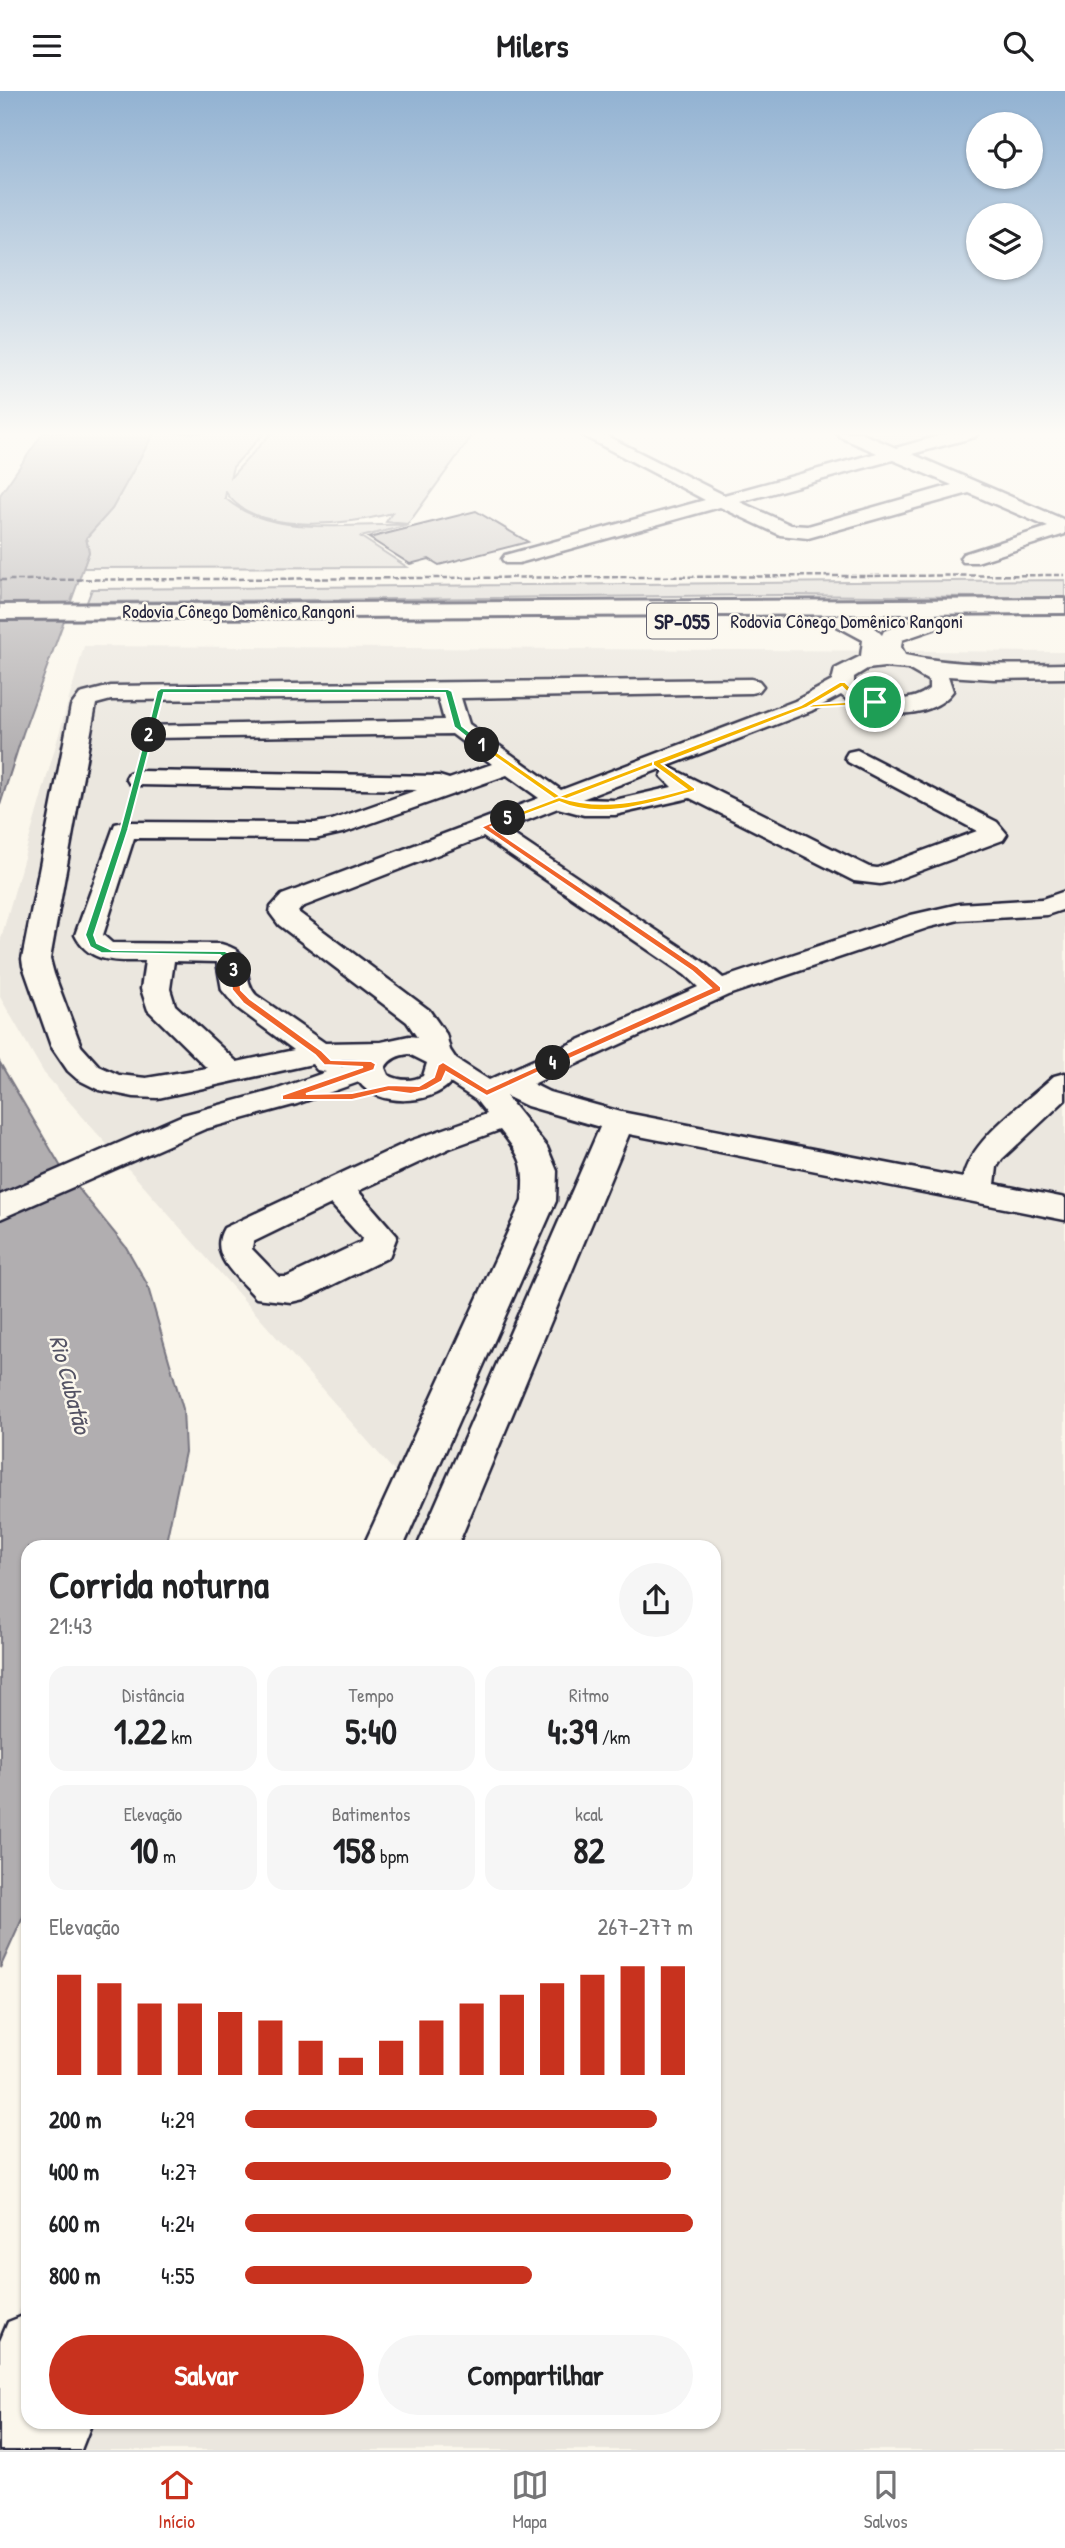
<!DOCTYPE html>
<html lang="pt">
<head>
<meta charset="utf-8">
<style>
  :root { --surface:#fff; --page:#f6f6f6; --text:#202124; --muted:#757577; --line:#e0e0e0; --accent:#c8321e }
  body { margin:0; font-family:"Patrick Hand",sans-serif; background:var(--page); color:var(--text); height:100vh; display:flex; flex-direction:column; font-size:26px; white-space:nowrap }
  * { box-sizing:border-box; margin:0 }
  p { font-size:23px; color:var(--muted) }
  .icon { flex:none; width:38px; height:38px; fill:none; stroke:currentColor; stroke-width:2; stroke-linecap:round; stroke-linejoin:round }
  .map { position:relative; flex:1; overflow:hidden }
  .side { position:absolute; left:21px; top:1449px; width:700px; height:889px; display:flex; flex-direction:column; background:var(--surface); border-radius:21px; box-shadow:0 2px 5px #0004 }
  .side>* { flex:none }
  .buttons { position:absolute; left:966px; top:21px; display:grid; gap:14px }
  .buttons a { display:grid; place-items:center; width:77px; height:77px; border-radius:50%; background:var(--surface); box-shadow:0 2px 5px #0004; font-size:35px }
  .pin { position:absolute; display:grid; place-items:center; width:60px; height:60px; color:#fff; margin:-30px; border:4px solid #fff; border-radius:50%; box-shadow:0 2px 7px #0007 }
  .km { position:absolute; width:35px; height:35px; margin:-18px; border-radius:50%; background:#222; color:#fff; font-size:19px; line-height:35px; text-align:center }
  .round { display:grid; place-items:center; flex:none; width:74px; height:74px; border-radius:37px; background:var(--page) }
  .headline { display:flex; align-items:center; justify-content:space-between; height:119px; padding:0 28px }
  h1 { font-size:38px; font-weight:700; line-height:52px }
  .figures { display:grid; grid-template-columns:repeat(3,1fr); gap:10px; height:119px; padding:7px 28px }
  .figures div { display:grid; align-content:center; border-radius:18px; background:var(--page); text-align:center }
  .figures b { font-size:35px; font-weight:700 }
  .figures small { font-size:19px; font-weight:400 }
  .figures p { font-size:19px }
  .chart { height:196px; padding:14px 28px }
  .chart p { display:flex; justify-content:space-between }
  .chart svg { width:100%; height:126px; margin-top:7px; stroke:var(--accent); stroke-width:6 }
  .cta { display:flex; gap:14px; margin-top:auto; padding:14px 28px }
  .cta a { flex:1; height:80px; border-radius:42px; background:var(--accent); color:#fff; font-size:28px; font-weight:700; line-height:80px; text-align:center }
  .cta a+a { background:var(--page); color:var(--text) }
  ul { padding:0 28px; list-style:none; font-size:23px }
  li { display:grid; grid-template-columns:112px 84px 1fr; align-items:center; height:52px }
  li i { height:18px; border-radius:9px; background:var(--accent) }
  header { display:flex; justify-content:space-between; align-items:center; height:91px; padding:0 28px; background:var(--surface); font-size:32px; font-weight:700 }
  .tab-bar { display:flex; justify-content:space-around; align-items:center; height:98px; border-top:2px solid var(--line); background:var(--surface); font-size:19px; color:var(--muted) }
  .tab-bar a { display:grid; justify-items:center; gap:4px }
  .tab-bar .selected { color:var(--accent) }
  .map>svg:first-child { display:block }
  .built { fill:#ebe7df }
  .green { fill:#dbd8d3; stroke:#7e7d87; stroke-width:2 }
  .water { fill:#b1aeb0; stroke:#787681; stroke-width:2 }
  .building { fill:#c6c2c0; stroke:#22223b; stroke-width:2 }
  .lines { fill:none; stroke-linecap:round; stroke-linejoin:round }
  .minor-casing { stroke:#22223b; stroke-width:5 }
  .highway-casing { stroke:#22223b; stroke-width:6 }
  .minor { fill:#fbf7ec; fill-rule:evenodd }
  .highway { fill:#fbf7ec; fill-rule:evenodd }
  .rail { stroke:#22223b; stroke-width:2.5; stroke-dasharray:6 2.5; stroke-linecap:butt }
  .split-1 { fill:#f5b400; stroke:#fff; stroke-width:2 }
  .split-2 { fill:#22a559; stroke:#fff; stroke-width:2 }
  .split-3 { fill:#22a559; stroke:#fff; stroke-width:2 }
  .split-4 { fill:#f0652b; stroke:#fff; stroke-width:2 }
  .split-5 { fill:#f0652b; stroke:#fff; stroke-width:2 }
  .split-6 { fill:#f5b400; stroke:#fff; stroke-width:2 }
  .labels { text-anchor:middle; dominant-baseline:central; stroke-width:5; stroke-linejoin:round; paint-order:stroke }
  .far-street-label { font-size:19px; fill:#22223b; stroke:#fbf7ec }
  .shield { fill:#fbf7ec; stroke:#636270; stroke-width:2 }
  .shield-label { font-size:21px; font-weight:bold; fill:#22223b }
  .water-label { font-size:24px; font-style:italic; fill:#545364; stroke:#fbf7ec }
</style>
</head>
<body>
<header><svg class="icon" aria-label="menu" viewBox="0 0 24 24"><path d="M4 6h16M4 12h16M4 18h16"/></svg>Milers<svg class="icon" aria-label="search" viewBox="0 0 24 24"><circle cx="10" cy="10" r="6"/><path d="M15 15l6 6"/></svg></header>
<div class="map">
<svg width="1065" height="2359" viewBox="0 0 1065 2359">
  <rect width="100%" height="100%" fill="#fbf7ec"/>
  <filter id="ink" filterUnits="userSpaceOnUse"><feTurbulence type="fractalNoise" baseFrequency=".0143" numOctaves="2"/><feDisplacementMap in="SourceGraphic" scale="14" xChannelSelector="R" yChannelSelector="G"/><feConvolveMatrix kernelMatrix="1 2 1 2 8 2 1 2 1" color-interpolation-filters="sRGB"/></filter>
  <g filter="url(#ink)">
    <g class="built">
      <polygon points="856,342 949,342 893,358"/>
      <polygon points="84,555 1065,561 1065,2359 0,2359 0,2262 28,2200 28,2331 714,2331 714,1456 362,1456 395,1381 44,982 0,906 0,851"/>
    </g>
    <g class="green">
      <path d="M153,342H264L233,376L230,387L271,342H474L408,433L386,431L392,422C349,434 253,445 226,401L225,407C273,449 350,431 409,434L361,446L407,476L83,477L89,461L86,447L112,418Z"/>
      <polygon points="1065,489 1065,507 780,504 87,511 92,498"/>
    </g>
    <g class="water">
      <polygon points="43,342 154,342 112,418 86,447 89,461 23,642 0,714 0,404"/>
      <polygon points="0,972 61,1076 126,1156 147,1193 183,1318 185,1361 165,1456 28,1456 28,1815 0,1877"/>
    </g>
    <polygon class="building" points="476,420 528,451 439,474 429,468 410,473 369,447"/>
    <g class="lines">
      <defs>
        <g id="minor">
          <path d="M578,342H601L724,404L877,362L840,346L837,342H861L896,357L949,342H978L975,346L912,363L1065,429V443L977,471H963L960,467L963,463L1048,436L969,402L808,447L780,444L720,416L519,472H505L502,468L505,464L705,409ZM893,369L952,394L808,435L791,434L740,411Z"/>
          <path d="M845,523L874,536L882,544L884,540L927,525H943L946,530L943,535L902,549L901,556L905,564C958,575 1011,574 1065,573V587L994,588L948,585L953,600C930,632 867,627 841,604L811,620L582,708L615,709L672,696L661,685L664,680L673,678L869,776L877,777L977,740L848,671L845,666L848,661L857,659L997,731L1007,743L1003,749L890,791L880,793L854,790L690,707L615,724H584L558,717L505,738L705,872L723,887L911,824L959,813L1042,808L1065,800V818L1047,824L959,829L930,836L728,904L533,993L549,1001L621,1021L963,1087C970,1049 1026,1011 1054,985L1065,982V1009L1002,1068L997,1076L995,1093L1065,1107V1129L629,1043L457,1456H417L600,1036L527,1015L506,1005L547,1056L557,1080L556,1110L403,1456H363L522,1110C525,1074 523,1068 500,1039L450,1057L358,1100L397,1145L389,1166L304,1208L291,1211L256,1207C239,1187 207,1165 224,1137L410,1050L487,1023L476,1009L450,992C431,1014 377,1016 359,991L297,1013L205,1038L0,1128V1104L183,1024L275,999L326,981L317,979L312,973L158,1007L134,1006L99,999L77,988L68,980L51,955L23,875L22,868L71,615L80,603L111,595L751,588L759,590L763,595L759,600L751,602L461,607L469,633L561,699L795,610L832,590L835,578L861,565L863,549L837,535L834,530L837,525ZM884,576L908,578L929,590V598C908,615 873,610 854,592V586L867,578ZM438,607L444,629L142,635L138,640L142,645L150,647L452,643L492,673L449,688L439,685L138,680L129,682L126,687L129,692L138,694L417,699L332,729L315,732L124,731L115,733L75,844C89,873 117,870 145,870L141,898L148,919L207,977L146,987L119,984L99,975L81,955L54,883L50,868L96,613L111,609ZM507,684L539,707L282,804L271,816L270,822L279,834L407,931L417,946L409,945L381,951L325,952L256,904C238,882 259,863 221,853L112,852L103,844L134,747L315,748L346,741ZM483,746L685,884L698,896L489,989L456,968L450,959L446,943L429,919L298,821L302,816ZM174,870L217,871L222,899L236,916L294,959L237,971L175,914L170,898ZM409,963L427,972L423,985C411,991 400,990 388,984L385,977C390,967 399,964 409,963ZM341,968L359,969L341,976L343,972ZM331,1113L362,1147L361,1151L287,1186H279L252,1158L253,1151Z"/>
          <polygon points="28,2223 28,2331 92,2331 81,2359 0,2359 0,2250 8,2231"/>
        </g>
        <polygon id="highway" points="1065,508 1065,522 0,528 0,514"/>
      </defs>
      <use href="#minor" class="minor-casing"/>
      <use href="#highway" class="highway-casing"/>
      <use href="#minor" class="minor"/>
      <use href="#highway" class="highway"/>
      <polyline class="rail" points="0,489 1065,484"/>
    </g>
  </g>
  <linearGradient id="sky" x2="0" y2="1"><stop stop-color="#92b2d2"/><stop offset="0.51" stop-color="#fdfbf6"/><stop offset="1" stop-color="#fdfbf6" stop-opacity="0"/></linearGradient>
  <rect width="1065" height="672" fill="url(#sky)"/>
  <polygon class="split-1" points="875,609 878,613 804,617 559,711 478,654 485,653 560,705 801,614"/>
  <polygon class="split-2" points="161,597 448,598 452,600 462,635 486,654 479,656 454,636 445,602 164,602 153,644 146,645 157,600"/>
  <polygon class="split-3" points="146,642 153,644 128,739 94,844 97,852 112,859 225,860 236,867 238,881 231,881 227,869 220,864 101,862 90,856 85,844 120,739"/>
  <polygon class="split-4" points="234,877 239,879 241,899 250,908 322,960 331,969 371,970 376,973 374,979 306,1003 352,1002 389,994 419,995 434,986 438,974 443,971 487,998 549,970 558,972 487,1005 446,981 442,990 426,999 411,1003 389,1000 352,1009 282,1009 282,1004 363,976 324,974 315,964 243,912 232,899 230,879"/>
  <polygon class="split-5" points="506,725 513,727 491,736 698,876 721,896 721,900 556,974 549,974 549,970 711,897 692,880 481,736"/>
  <path class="split-6" d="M840,591H845L854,600L879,611C868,615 850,605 842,596L806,617L662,673L695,697V700C653,712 600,730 559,711L511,729L504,727L559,706C602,720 643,710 686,698L653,674V670L801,614Z"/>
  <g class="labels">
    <g class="far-street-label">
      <text x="239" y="520">Rodovia Cônego Domênico Rangoni</text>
      <text x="847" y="530">Rodovia Cônego Domênico Rangoni</text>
    </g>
    <rect class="shield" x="647" y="512.5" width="70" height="35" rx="5"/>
    <g class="shield-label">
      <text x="682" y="530">SP-055</text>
    </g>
    <g class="water-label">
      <text transform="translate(71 1293) rotate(75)">Rio Cubatão</text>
    </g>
  </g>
</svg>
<div class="buttons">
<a><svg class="icon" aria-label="locate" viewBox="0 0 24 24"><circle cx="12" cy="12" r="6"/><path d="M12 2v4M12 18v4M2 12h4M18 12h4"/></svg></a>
<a><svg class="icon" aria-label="layers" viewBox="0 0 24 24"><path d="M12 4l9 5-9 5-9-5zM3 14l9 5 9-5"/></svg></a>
</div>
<div class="pin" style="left:875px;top:611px;background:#1e9e55"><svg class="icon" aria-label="arrive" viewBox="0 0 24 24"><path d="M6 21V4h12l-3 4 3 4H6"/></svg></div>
<b class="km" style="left:482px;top:654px">1</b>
<b class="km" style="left:149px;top:644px">2</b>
<b class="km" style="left:234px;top:879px">3</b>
<b class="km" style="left:553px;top:972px">4</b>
<b class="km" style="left:508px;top:727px">5</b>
<section class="side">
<div class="headline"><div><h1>Corrida noturna</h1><p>21:43</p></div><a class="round"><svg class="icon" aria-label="share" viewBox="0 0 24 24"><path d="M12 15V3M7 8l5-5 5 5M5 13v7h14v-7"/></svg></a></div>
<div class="figures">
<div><p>Distância</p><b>1.22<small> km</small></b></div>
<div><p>Tempo</p><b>5:40</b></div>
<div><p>Ritmo</p><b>4:39<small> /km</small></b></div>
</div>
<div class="figures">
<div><p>Elevação</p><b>10<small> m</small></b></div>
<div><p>Batimentos</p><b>158<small> bpm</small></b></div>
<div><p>kcal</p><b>82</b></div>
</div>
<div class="chart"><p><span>Elevação</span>267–277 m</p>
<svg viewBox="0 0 160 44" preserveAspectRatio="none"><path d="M5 44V9M15 44V12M25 44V19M35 44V19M45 44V22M55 44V25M65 44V32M75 44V38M85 44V32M95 44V25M105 44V19M115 44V16M125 44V12M135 44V9M145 44V6M155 44V6"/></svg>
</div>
<ul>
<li><b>200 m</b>4:29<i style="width:92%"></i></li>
<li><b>400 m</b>4:27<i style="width:95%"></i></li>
<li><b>600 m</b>4:24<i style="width:100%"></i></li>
<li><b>800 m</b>4:55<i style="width:64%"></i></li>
</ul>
<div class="cta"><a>Salvar</a><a>Compartilhar</a></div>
</section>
</div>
<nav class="tab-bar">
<a class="selected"><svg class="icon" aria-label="home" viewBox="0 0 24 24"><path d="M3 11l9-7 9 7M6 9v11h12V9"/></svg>Início</a>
<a><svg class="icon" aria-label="map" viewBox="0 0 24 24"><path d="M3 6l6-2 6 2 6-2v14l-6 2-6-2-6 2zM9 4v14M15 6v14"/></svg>Mapa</a>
<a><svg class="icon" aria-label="saved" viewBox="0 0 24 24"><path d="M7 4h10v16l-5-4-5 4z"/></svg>Salvos</a>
</nav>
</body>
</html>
